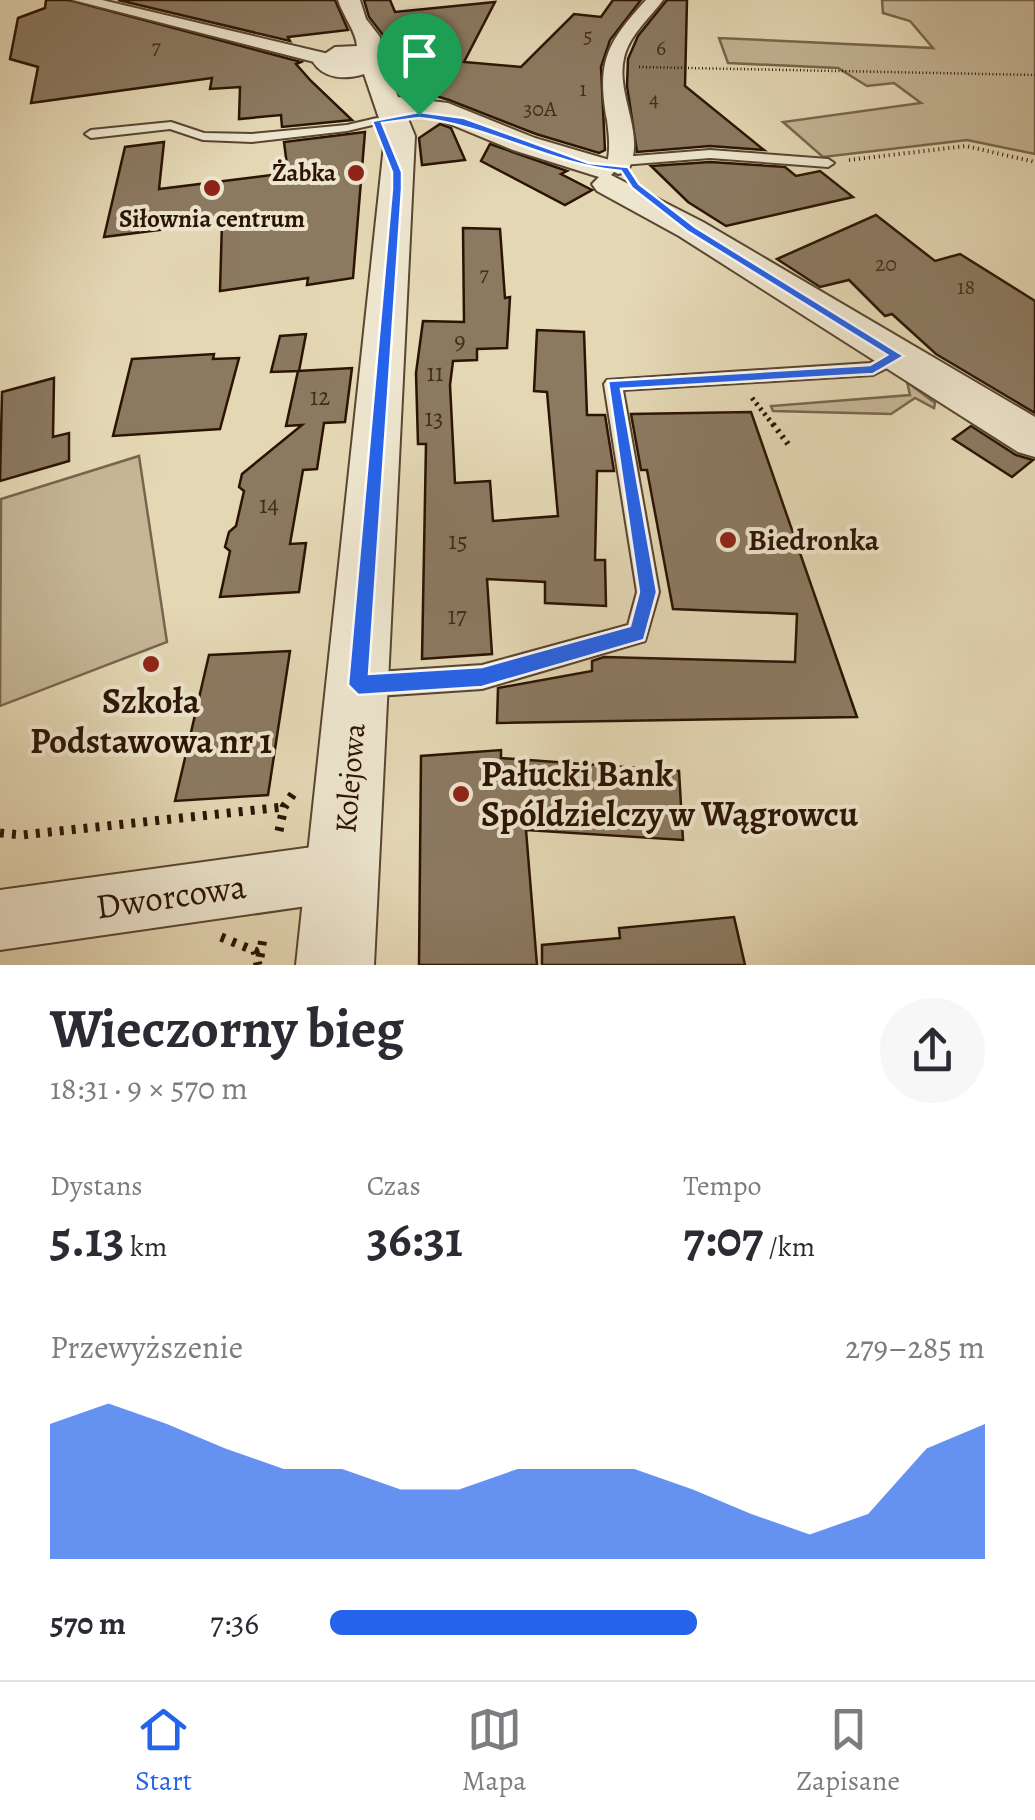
<!DOCTYPE html>
<html lang="pl">
<head>
<meta charset="utf-8">
<style>
  :root { --surface:#fff; --page:#f7f7f7; --text:#2b2b33; --muted:#7c7c81; --line:#e1e1e2; --accent:#2563eb }
  body { margin:0; font-family:Alegreya,serif; background:var(--page); color:var(--text); height:100vh; display:flex; flex-direction:column; font-size:38px; white-space:nowrap }
  * { box-sizing:border-box; margin:0 }
  p { font-size:32px; color:var(--muted) }
  .icon { flex:none; width:55px; height:55px; fill:none; stroke:currentColor; stroke-width:2; stroke-linecap:round; stroke-linejoin:round }
  .map { position:relative; height:965px; overflow:hidden }
  .side { display:flex; flex-direction:column; background:var(--surface); flex:1 }
  .side>* { flex:none }
  .pin { position:absolute; display:grid; place-items:center; width:85px; height:85px; color:#fff; margin:-102px -42px; border-radius:50% 50% 50% 0; rotate:-45deg; box-shadow:0 0 10px #0007 }
  .pin .icon { rotate:45deg }
  .round { display:grid; place-items:center; flex:none; width:105px; height:105px; border-radius:52px; background:var(--page) }
  .summary { display:flex; align-items:center; justify-content:space-between; height:170px; padding:0 50px }
  h1 { font-size:55px; font-weight:600; line-height:75px }
  .figures { display:grid; grid-template-columns:repeat(3,1fr); gap:15px; height:170px; padding:10px 50px }
  .figures div { display:grid; align-content:center }
  .figures b { font-size:50px; font-weight:600 }
  .figures small { font-size:28px; font-weight:400 }
  .figures p { font-size:28px }
  .chart { height:280px; padding:20px 50px }
  .chart p { display:flex; justify-content:space-between }
  .chart svg { width:100%; height:180px; margin-top:10px; fill:var(--accent); opacity:.7 }
  ul { padding:0 50px; list-style:none; font-size:32px }
  li { display:grid; grid-template-columns:160px 120px 1fr; align-items:center; height:75px }
  li i { height:25px; border-radius:12px; background:var(--accent) }
  .tabs { display:flex; justify-content:space-around; align-items:center; height:140px; border-top:2px solid var(--line); background:var(--surface); font-size:28px; color:var(--muted) }
  .tabs a { display:grid; justify-items:center; gap:5px }
  .tabs .current { color:var(--accent) }
  .map>svg:first-child { display:block }
  .green { fill:#c5b696; stroke:#78654d; stroke-width:2.5 }
  .building { fill:#8b7960; stroke:#2b1404; stroke-width:2.5 }
  .lines { fill:none; stroke-linecap:round; stroke-linejoin:round }
  .service-casing { stroke:#594530; stroke-width:4 }
  .minor-casing { stroke:#594530; stroke-width:4 }
  .tertiary-casing { stroke:#594530; stroke-width:4 }
  .path-far4 { stroke:#2b1404; stroke-width:2.5; stroke-dasharray:1 2.5; stroke-linecap:butt }
  .path-far3 { stroke:#2b1404; stroke-width:4; stroke-dasharray:1 4; stroke-linecap:butt }
  .path-far2 { stroke:#2b1404; stroke-width:5; stroke-dasharray:2.5 4; stroke-linecap:butt }
  .path-far1 { stroke:#2b1404; stroke-width:6; stroke-dasharray:2.5 5; stroke-linecap:butt }
  .path { stroke:#2b1404; stroke-width:9; stroke-dasharray:4 8; stroke-linecap:butt }
  .service { fill:#ede5ce; fill-rule:evenodd }
  .minor { fill:#ede5ce; fill-rule:evenodd }
  .tertiary { fill:#ede5ce; fill-rule:evenodd }
  .route { fill:#2563eb; stroke:#fff; stroke-width:2.5; fill-rule:evenodd }
  .poi-dot { fill:#8f2418; stroke:#ede5ce; stroke-width:4 }
  .labels { text-anchor:middle; dominant-baseline:central; stroke-width:8; stroke-linejoin:round; paint-order:stroke }
  .far-number-label { font-size:22px; fill:#432d1b }
  .far-poi-label { font-size:25px; font-weight:bold; fill:#2b1404; stroke:#ede5ce; text-anchor:end }
  .number-label { font-size:25px; fill:#432d1b }
  .poi-label { font-size:30px; font-weight:bold; fill:#2b1404; stroke:#ede5ce; text-anchor:start }
  .street-label { font-size:30px; fill:#2b1404; stroke:#ede5ce }
  .near-poi-label { font-size:35px; font-weight:bold; fill:#2b1404; stroke:#ede5ce }
  .near-street-label { font-size:35px; fill:#2b1404; stroke:#ede5ce }
</style>
</head>
<body>
<div class="map">
<svg width="1035" height="965" viewBox="0 0 1035 965">
  <rect width="100%" height="100%" fill="#e4d7b4"/>
  <filter id="stains"><feTurbulence type="fractalNoise" baseFrequency=".002" numOctaves="4"/><feColorMatrix values="0 0 0 0 .2 0 0 0 0 .09 0 0 0 0 .02 0 0 0 .5 -.17"/></filter>
  <radialGradient id="worn" r=".72"><stop offset=".6" stop-color="#630" stop-opacity="0"/><stop offset="1" stop-color="#630" stop-opacity=".3"/></radialGradient>
  <g class="green">
    <polygon points="882,0 1035,0 1035,154 967,140 823,157 783,122 921,103 894,83 867,86 838,68 728,63 719,38 933,48 910,21 883,13"/>
    <polygon points="907,382 935,403 934,408 915,398 891,414 773,411 771,406 910,395"/>
    <polygon points="139,456 167,642 0,706 1,499"/>
  </g>
  <g class="building">
    <polygon points="46,0 69,0 301,62 296,64 311,81 352,120 282,127 281,115 239,119 240,87 210,89 212,78 31,103 38,67 10,59 18,18 45,8"/>
    <polygon points="118,0 335,0 348,30 288,37 290,41"/>
    <polygon points="364,0 390,0 395,12 495,2 464,62 521,67 574,14 601,17 613,0 641,0 610,40 601,67 605,150 599,153 536,134 449,100 397,84 385,54 383,35 369,17"/>
    <polygon points="667,0 687,0 685,86 764,150 710,146 637,152 627,86 628,59 638,36"/>
    <polygon points="440,124 451,128 465,160 422,165 419,138"/>
    <polygon points="365,132 353,278 307,285 308,278 220,291 222,222 104,237 125,147 164,142 159,189 288,173 284,142"/>
    <polygon points="490,144 567,171 561,174 592,190 565,205 481,161"/>
    <polygon points="710,162 785,167 796,176 820,171 853,197 726,226 688,202 651,166"/>
    <polygon points="876,215 935,261 960,254 1035,301 1035,413 936,354 892,314 885,316 849,280 820,287 777,259"/>
    <polygon points="463,228 500,229 505,298 510,297 507,348 477,349 477,360 453,361 450,385 455,483 490,481 493,521 558,516 547,392 534,391 537,330 584,332 587,415 605,415 614,471 597,471 595,560 605,560 606,606 545,603 545,582 487,579 492,654 422,659 426,444 418,444 416,373 423,321 464,322"/>
    <polygon points="306,334 299,371 271,372 280,336"/>
    <polygon points="214,354 213,359 239,358 220,429 113,436 132,359"/>
    <polygon points="352,368 345,422 324,423 317,469 303,470 290,544 306,543 299,592 220,597 230,551 225,547 229,532 236,526 244,491 239,487 242,474 302,425 286,426 298,371"/>
    <polygon points="54,378 53,437 69,433 69,461 0,481 2,392"/>
    <polygon points="751,412 857,717 497,723 498,688 592,671 592,661 604,657 795,662 797,614 673,609 647,470 641,470 631,414"/>
    <polygon points="971,426 1016,455 1033,460 1012,477 953,439"/>
    <polygon points="290,651 268,795 175,801 209,655"/>
    <polygon points="501,750 501,758 679,771 683,840 526,830 537,965 419,965 421,756"/>
    <polygon points="734,917 745,965 542,965 542,945 620,938 619,928"/>
  </g>
  <g class="lines">
    <defs>
      <g id="service">
        <polygon points="377,118 383,121 381,123 347,131 252,142 203,140 170,129 91,138 85,134 91,130 171,122 204,133 252,134 347,125"/>
        <polygon points="710,150 828,159 834,163 828,167 710,158 622,165 616,161 622,157"/>
        <polygon points="897,350 903,352 903,360 873,375 623,390 659,592 645,641 482,689 362,697 353,694 350,685 353,676 362,673 482,665 628,625 637,592 604,384 607,380 870,363"/>
      </g>
      <g id="minor">
        <polygon points="73,0 102,0 333,55 336,59 326,65"/>
        <path d="M646,0H663C650,18 629,35 624,58C615,95 648,138 627,172L618,174L606,167C611,151 609,137 607,120C597,61 606,44 646,0Z"/>
        <polygon points="342,843 363,851 371,872 363,893 342,901 0,950 0,890"/>
      </g>
      <path id="tertiary" d="M338,0H360L366,19L380,37L381,55L398,97L448,103L535,138L613,161L618,168L611,175L703,222L1035,417V457L1018,452L679,236L597,191L592,184L599,177L513,150L433,117L406,114L415,136L374,965H296L385,136L364,74C345,80 324,79 313,62L335,47L357,46C356,31 343,16 338,0Z"/>
    </defs>
    <use href="#service" class="service-casing"/>
    <use href="#minor" class="minor-casing"/>
    <use href="#tertiary" class="tertiary-casing"/>
    <polyline class="path-far4" points="639,67 1035,75"/>
    <polyline class="path-far3" points="849,160 966,146 1035,162"/>
    <polyline class="path-far2" points="752,398 775,427"/>
    <polyline class="path-far1" points="773,424 788,444"/>
    <g class="path">
      <polyline points="279,831 284,807 297,788"/>
      <polyline points="0,833 22,835 284,807"/>
      <polyline points="221,937 255,951 258,965"/>
      <polyline points="260,957 263,938"/>
    </g>
    <use href="#service" class="service"/>
    <use href="#minor" class="minor"/>
    <use href="#tertiary" class="tertiary"/>
  </g>
  <path class="route" d="M419,112L464,118L589,163L628,167L639,184L695,227L904,356L873,374L621,389L657,592L644,640L482,687L358,695L348,685L392,189V172L372,121ZM419,118C489,125 550,165 621,171L632,188L687,231L887,355L870,365L608,381L639,592L630,626L482,667L369,674L402,189V172L382,123Z"/>
  <g class="poi-dot">
    <circle cx="356" cy="173" r="10"/>
    <circle cx="212" cy="188" r="10"/>
    <circle cx="728" cy="540" r="10"/>
    <circle cx="151" cy="664" r="10"/>
    <circle cx="461" cy="794" r="10"/>
  </g>
  <g class="labels">
    <g class="far-number-label">
      <text x="588" y="36">5</text>
      <text x="156" y="47">7</text>
      <text x="661" y="48">6</text>
      <text x="583" y="89">1</text>
      <text x="654" y="99">4</text>
      <text x="540" y="109">30A</text>
      <text x="886" y="264">20</text>
      <text x="484" y="274">7</text>
      <text x="966" y="287">18</text>
    </g>
    <g class="far-poi-label">
      <text x="336" y="173">Żabka</text>
      <text x="212" y="219" text-anchor="middle">Siłownia centrum</text>
    </g>
    <g class="number-label">
      <text x="460" y="341">9</text>
      <text x="435" y="373">11</text>
      <text x="320" y="397">12</text>
      <text x="434" y="418">13</text>
      <text x="269" y="505">14</text>
      <text x="458" y="541">15</text>
      <text x="457" y="616">17</text>
    </g>
    <g class="poi-label">
      <text x="748" y="540">Biedronka</text>
    </g>
    <g class="street-label">
      <text transform="translate(350 778) rotate(-85)">Kolejowa</text>
    </g>
    <g class="near-poi-label">
      <text x="151" y="701">Szkoła<tspan x="151" dy="40">Podstawowa nr 1</tspan></text>
      <text x="481" y="774" text-anchor="start">Pałucki Bank<tspan x="481" dy="40">Spóldzielczy w Wągrowcu</tspan></text>
    </g>
    <g class="near-street-label">
      <text transform="translate(171 896) rotate(-8)">Dworcowa</text>
    </g>
  </g>
  <rect width="100%" height="100%" filter="url(#stains)"/>
  <rect width="100%" height="100%" fill="url(#worn)"/>
</svg>
<div class="pin" style="left:419px;top:115px;background:#1e9e55"><svg class="icon" aria-label="arrive" viewBox="0 0 24 24"><path d="M6 21V4h12l-3 4 3 4H6"/></svg></div>
</div>
<section class="side">
<div class="summary"><div><h1>Wieczorny bieg</h1><p>18:31 · 9 × 570 m</p></div><a class="round"><svg class="icon" aria-label="share" viewBox="0 0 24 24"><path d="M12 15V3M7 8l5-5 5 5M5 13v7h14v-7"/></svg></a></div>
<div class="figures">
<div><p>Dystans</p><b>5.13<small> km</small></b></div>
<div><p>Czas</p><b>36:31</b></div>
<div><p>Tempo</p><b>7:07<small> /km</small></b></div>
</div>
<div class="chart"><p><span>Przewyższenie</span>279–285 m</p>
<svg viewBox="0 0 160 44" preserveAspectRatio="none"><path d="M0 44V11L10 6L20 11L30 17L40 22L50 22L60 27L70 27L80 22L90 22L100 22L110 27L120 33L130 38L140 33L150 17L160 11V44z"/></svg>
</div>
<ul>
<li><b>570 m</b>7:36<i style="width:56%"></i></li>
</ul>
</section>
<nav class="tabs">
<a class="current"><svg class="icon" aria-label="home" viewBox="0 0 24 24"><path d="M3 11l9-7 9 7M6 9v11h12V9"/></svg>Start</a>
<a><svg class="icon" aria-label="map" viewBox="0 0 24 24"><path d="M3 6l6-2 6 2 6-2v14l-6 2-6-2-6 2zM9 4v14M15 6v14"/></svg>Mapa</a>
<a><svg class="icon" aria-label="saved" viewBox="0 0 24 24"><path d="M7 4h10v16l-5-4-5 4z"/></svg>Zapisane</a>
</nav>
</body>
</html>
